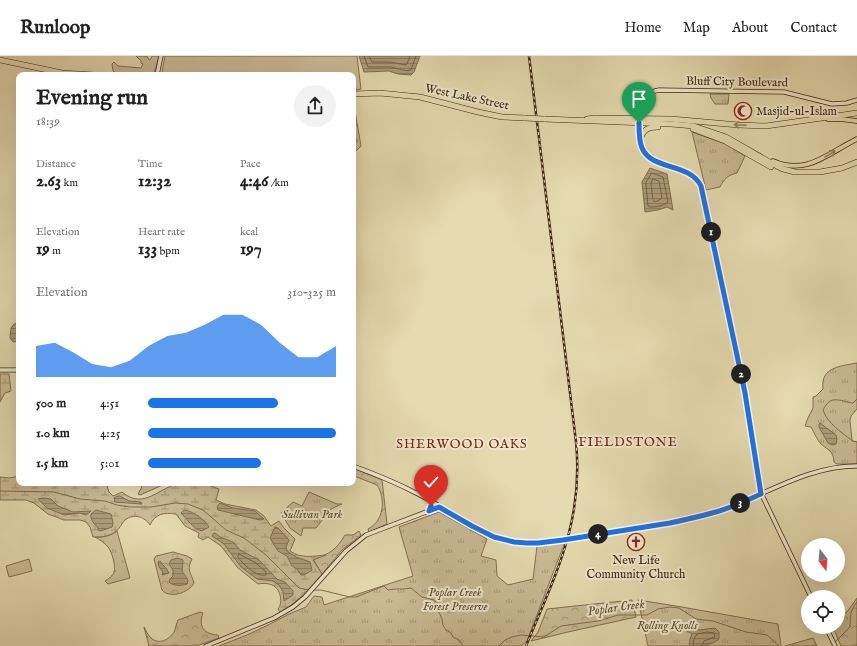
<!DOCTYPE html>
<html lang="en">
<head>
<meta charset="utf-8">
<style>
  :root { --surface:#fff; --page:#f2f2f2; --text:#222; --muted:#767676; --line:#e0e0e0; --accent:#1a73e8 }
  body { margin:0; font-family:"IM FELL English",serif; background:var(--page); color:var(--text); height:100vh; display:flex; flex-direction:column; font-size:15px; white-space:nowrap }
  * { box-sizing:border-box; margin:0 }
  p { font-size:13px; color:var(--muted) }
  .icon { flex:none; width:22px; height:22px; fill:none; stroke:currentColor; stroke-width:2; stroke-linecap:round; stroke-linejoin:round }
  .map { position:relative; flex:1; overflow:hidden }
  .side { position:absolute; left:16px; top:16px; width:340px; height:414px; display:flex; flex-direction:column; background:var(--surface); border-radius:8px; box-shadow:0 4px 16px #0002 }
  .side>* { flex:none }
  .needle { width:26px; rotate:164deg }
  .controls { position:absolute; left:801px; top:482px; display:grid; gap:8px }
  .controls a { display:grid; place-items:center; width:44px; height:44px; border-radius:50%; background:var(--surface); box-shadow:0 4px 16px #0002; font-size:20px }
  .pin { position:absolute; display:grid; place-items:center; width:34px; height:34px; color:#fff; margin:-41px -17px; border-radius:50% 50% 50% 0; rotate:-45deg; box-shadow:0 0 4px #0007 }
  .pin .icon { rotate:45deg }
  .km { position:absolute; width:20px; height:20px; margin:-10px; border-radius:50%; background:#222; color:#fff; font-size:11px; line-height:20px; text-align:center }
  .round { display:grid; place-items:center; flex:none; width:42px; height:42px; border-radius:21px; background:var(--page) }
  .overview { display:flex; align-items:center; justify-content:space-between; height:68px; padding:0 20px }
  h1 { font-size:22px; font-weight:700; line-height:30px }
  .figures { display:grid; grid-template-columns:repeat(3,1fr); gap:6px; height:68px; padding:4px 20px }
  .figures div { display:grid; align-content:center }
  .figures b { font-size:17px; font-weight:700 }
  .figures small { font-size:11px; font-weight:400 }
  .figures p { font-size:11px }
  .chart { height:112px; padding:8px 20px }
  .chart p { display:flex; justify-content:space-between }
  .chart svg { width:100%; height:72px; margin-top:4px; fill:var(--accent); opacity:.7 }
  ul { padding:0 20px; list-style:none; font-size:13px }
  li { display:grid; grid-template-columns:64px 48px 1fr; align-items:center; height:30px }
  li i { height:10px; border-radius:5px; background:var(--accent) }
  header { display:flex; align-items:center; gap:24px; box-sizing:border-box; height:56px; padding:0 20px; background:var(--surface); border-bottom:1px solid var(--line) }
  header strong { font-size:19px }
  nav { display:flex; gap:22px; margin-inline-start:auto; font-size:14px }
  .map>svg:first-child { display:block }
  .grass { fill:#c9bb95; stroke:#847052 }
  .forest { fill:url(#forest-crowns); stroke:#847052 }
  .wetland { fill:url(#wetland-marsh); stroke:#847052 }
  .cemetery { fill:url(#cemetery-stones); stroke:#847052 }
  .park { fill:url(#park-tufts); stroke:#847052 }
  .water { fill:url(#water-rules); stroke:#816d50 }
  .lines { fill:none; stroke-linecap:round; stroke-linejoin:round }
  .shore { stroke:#766245; stroke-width:1 }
  .stream { stroke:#816d50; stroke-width:1 }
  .secondary-casing { stroke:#402610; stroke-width:5 }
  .primary-casing { stroke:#402610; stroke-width:5.5 }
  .highway-casing { stroke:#402610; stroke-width:6 }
  .secondary { stroke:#eee7cc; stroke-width:3.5 }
  .primary { stroke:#e5dab0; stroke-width:4 }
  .highway { stroke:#e5dab0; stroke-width:5 }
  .rail-casing { stroke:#402610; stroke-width:2.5 }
  .rail { stroke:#eee7cc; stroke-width:1; stroke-dasharray:3; stroke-linecap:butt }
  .secondary-bridge-casing { stroke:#402610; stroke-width:5; stroke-linecap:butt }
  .highway-bridge-casing { stroke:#402610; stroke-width:6; stroke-linecap:butt }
  .secondary-bridge { stroke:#eee7cc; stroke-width:3.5 }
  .highway-bridge { stroke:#e5dab0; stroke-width:5 }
  .oneway { stroke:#928060 }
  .route-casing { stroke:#fff; stroke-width:8 }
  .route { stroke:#1a73e8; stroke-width:5 }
  .labels { text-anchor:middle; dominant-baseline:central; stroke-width:4; stroke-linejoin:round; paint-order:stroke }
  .street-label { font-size:12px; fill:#402610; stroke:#eee7cc }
  .poi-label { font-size:12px; fill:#402610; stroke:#eee7cc; text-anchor:start }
  .park-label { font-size:12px; font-style:italic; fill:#624b31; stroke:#eee7cc }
  .neighbourhood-label { font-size:13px; letter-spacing:1px; fill:#7a1f14; stroke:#eee7cc }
  .water-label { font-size:13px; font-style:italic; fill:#614a30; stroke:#eee7cc }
</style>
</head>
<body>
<header>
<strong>Runloop</strong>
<nav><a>Home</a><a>Map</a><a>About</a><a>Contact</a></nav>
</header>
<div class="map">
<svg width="857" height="590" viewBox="0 0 857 590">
  <defs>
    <pattern id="forest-crowns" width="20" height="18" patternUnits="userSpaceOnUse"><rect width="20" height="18" fill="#c9bb95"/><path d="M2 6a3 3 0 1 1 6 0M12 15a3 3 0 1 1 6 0" fill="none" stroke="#a59878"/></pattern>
    <pattern id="wetland-marsh" width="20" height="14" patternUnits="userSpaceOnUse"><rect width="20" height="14" fill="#c9bb95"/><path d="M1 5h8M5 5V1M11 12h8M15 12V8" fill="none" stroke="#a59878"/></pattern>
    <pattern id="cemetery-stones" width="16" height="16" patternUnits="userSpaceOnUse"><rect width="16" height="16" fill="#c9bb95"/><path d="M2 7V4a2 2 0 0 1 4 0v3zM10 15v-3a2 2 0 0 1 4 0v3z" fill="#a59878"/></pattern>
    <pattern id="park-tufts" width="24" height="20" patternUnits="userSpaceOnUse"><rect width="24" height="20" fill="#c9bb95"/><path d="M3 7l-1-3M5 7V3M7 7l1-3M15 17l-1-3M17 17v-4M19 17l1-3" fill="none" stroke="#a59878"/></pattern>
    <pattern id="water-rules" width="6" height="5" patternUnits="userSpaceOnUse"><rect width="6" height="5" fill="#ad9d7a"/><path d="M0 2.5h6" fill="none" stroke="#8e8063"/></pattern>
  </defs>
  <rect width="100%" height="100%" fill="#e5dab0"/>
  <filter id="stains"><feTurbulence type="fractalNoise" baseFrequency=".005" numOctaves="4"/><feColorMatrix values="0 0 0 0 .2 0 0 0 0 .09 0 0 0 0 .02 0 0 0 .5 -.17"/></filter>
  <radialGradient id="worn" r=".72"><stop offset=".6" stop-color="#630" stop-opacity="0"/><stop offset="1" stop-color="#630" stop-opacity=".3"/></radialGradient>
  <g class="grass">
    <polygon points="136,0 144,0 146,1 147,0 149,4 151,3 152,0 159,0 154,18 149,19 116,17 113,15 112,8 114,6 118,10 141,12 143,8 141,7 141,5"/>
    <polygon points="165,0 357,0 361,33 353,35 353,19 163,19 162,16"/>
    <polygon points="29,503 32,515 9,521 6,510"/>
  </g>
  <g class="forest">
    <path d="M353,412L382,424L387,468L369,476L368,473C384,465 386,443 377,429L357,421L353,420Z"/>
    <path d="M359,475L361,479L342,494L322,518L313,503C330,498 336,494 345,479H353Z"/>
    <path d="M173,496L187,500L192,503C186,515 191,516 194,527C189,537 169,543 162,534L154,503L156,500Z"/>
    <polygon points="857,542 857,590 841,590 833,571 838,571 838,562 847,556"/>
    <polygon points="632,544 636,561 568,576 531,585 538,576 547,553"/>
    <path d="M200,556L203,557C198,571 204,578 218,579L219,582L196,590H149L144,571C146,575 148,579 151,582C159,589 169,584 174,576C176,572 176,568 178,564Z"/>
    <polygon points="813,582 817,590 785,590"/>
  </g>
  <g class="wetland">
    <polygon points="0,318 9,318 11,335 5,337 0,346"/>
    <path d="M19,420V427H106L109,436L113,440L122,436C145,455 159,430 182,427C196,425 207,428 219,433L216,444L225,448L256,454L264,460L271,470L279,465L284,472L295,483L290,495C301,503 314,500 326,499L313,504L322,518C309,533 297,547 280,556L278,553C283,547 281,535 274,530C269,527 263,527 258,528L238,512L221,490L208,481L203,484L198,481L199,477L185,470L176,458C164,456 155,458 150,469C145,461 134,457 125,464C121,468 120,473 115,476C108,481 101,481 93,481L90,471L86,466L80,464H64L48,458L34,447L26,444H0V421L10,422Z"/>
  </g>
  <polygon class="cemetery" points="353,44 361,90 353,98"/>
  <g class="park">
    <polygon points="710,38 729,38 728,48 715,48 711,42"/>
    <path d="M692,76L726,88L745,100L737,117C728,119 724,123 720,131L706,134Z"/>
    <path d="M857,307V353L851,360L850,364L852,385L857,386V408H837L834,406C833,394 829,395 821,388C817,384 814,376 811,371L805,370L808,362L813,352V341L816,340L823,333C820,311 841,310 857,307Z"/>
    <polygon points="137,427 167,427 140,439 138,438 142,431"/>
    <polygon points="309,436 337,448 342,448 331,453 316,472 303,472 301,480 290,472 281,457 293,446 302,450"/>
    <polygon points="439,456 487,483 481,500 496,504 497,520 508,529 533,523 537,490 565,486 530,577 527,585 521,590 219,590 247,579 270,568 289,558 306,551 314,540 322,541 324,549 413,520 399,471"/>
    <path d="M117,475L130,522L108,528L105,525C108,523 113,520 114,516C116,510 112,496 108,491C105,487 100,484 95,481C102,482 111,480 117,475Z"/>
    <polygon points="638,544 676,550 778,568 781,590 648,590"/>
  </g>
  <g class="water">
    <polygon points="359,0 420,0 414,16 411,19 398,18 389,15 364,16"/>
    <polygon points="650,112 667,118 673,154 667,151 658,154 645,156 642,126"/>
    <polygon points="19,267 19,285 13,286 10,282 11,272 14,268"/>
    <polygon points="820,367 836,379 837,383 836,388 832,389 828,387 819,371 819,368"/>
    <polygon points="118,440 120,440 129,445 141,446 142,448 115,446 114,442"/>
    <polygon points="43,442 51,443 58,450 73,456 91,455 90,456 86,459 80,457 64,459 47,452 38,443"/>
    <polygon points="220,447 233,452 255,455 264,463 260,464 218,454 217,451"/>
    <path d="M96,454L111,458L113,467L112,471L101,475L98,474V472C94,468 90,463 91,458Z"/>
    <path d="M184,454C193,455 205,464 209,471L202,475C192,472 188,464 181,457Z"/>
    <polygon points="275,471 278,472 289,484 286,491 287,495 296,501 310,506 312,514 304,519 301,519 297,513 292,510 287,500 278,495 270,482"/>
    <polygon points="215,477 220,481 233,486 240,494 259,504 277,523 285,526 293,535 293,539 284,545 283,536 279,529 273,525 257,523 241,511 224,488 212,480 213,478"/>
    <path d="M177,502L183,504L182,515L188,524L187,528C182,530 172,530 169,526L170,523L173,520V514L169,508L171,504Z"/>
    <path d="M160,505C163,510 167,512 169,517L162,519L163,516L159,511L158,506Z"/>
    <path d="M685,568L692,569L699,574L715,572L719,576V583C711,590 699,590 689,590L690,583L692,578L684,573L674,572L671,570L673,569Z"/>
  </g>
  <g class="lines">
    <g class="shore">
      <path d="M364,0L368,11C375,11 382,11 388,11C396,11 403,16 411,14L416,0"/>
      <polyline points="369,0 372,6 390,6 406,9 407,8 410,0"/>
      <path d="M652,117L663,121L668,146C664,150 656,151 650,151L648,150L646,127Z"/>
      <polygon points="653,123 659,125 662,142 661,143 655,146 653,144 651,128"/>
      <path d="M239,498L256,507L266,516V519C256,521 244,509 238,501Z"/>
      <polyline points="693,590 694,583 697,578 707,576 714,577 715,581 704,585 702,590"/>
    </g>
    <g class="stream">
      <path d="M857,343L853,347C839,345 831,338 823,354C827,367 842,377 853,385L857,386"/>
      <polyline points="0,435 54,436 80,443 105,445 117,449 130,451 151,451 175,447 188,448 203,454 226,474 244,482 266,499 299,532 309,534"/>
      <path d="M312,534H321L350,541H356L384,530L388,534C397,532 403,534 411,532L422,541L434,544L440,549L441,552L439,556L442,563L443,569L446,574L451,577L453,581L459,584L463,590"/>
      <path d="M835,586L850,571C851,559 849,556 857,546"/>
      <polyline points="499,590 505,584 512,581 521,579 544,581 561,570 598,565 618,559 647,559 658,553 670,551 679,552 696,563 713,565 746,576 767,579 779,590"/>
    </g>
    <defs>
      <g id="secondary">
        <polyline points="157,19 161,0"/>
        <polyline points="0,314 19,314"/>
        <path d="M353,410C375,418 397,427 418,438C450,454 478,479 514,486C530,489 546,486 563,484"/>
        <path d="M575,482C620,474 670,470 713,457C762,442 804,410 857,410"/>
        <path d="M811,541L761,437L745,337L701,131C696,120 688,116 677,113C670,110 661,108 654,104C636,95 637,68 640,51C642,41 649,36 659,34L784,36L832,48L847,47L857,44"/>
        <polyline points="826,571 835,590"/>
        <polyline points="206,590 274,562 293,551 305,541 346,495 366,479 439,451"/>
      </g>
      <g id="primary">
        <polyline points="828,63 841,63 857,65"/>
        <path d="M773,105C807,120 828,97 857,83"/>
      </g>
      <g id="highway">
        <polyline points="0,4 62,17 94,19"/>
        <polyline points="353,38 380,37 420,41 478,56 502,61 525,62"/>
        <polyline points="544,63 671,68 694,70 726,81 773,108 783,113 795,116 820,116 842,112 857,106"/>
        <polyline points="587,63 595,62 671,63 739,69 766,70 857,57"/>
        <polyline points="693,73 725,85 771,111"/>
        <path d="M640,84C643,74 647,71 658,71"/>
      </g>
    </defs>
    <use href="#secondary" class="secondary-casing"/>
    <use href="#primary" class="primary-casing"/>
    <use href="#highway" class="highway-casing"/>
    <use href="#secondary" class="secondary"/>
    <use href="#primary" class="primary"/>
    <use href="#highway" class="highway"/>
    <defs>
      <path id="rail" d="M526,590C555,519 584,466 576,386L529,0"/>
    </defs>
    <use href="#rail" class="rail-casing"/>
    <use href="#rail" class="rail"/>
    <defs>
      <polyline id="secondary-bridge" points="563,484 575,482"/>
      <polyline id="highway-bridge" points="525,62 544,63"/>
    </defs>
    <use href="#secondary-bridge" class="secondary-bridge-casing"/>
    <use href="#highway-bridge" class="highway-bridge-casing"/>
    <use href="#secondary-bridge" class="secondary-bridge"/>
    <use href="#highway-bridge" class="highway-bridge"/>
  </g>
  <defs><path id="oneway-shaft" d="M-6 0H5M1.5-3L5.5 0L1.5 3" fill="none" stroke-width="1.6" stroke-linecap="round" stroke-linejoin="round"/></defs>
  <g class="oneway">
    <use href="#oneway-shaft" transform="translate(740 69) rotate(-177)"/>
    <use href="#oneway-shaft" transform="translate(830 98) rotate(-31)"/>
  </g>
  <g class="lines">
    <defs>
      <path id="route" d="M431,450L429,455L439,451L472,470L494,481L514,486L527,487H538L563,484L670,467C684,464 698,461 712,457C729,453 745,445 761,438L745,337L701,130C689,106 652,115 642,92C639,85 639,75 639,67"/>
    </defs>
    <use href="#route" class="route-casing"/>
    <use href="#route" class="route"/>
  </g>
  <defs>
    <symbol id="mosque-ring" viewBox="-11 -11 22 22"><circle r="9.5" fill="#eee7cc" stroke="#8f2418" stroke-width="1.5"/><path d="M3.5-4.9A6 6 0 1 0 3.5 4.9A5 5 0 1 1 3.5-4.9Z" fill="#8f2418"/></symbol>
    <symbol id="church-ring" viewBox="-11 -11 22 22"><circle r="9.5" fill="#eee7cc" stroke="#8f2418" stroke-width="1.5"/><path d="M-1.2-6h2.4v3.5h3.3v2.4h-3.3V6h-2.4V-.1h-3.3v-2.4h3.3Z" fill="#8f2418"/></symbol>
  </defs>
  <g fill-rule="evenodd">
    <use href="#mosque-ring" x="733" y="45" width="20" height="20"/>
    <use href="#church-ring" x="626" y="476" width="20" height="20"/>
  </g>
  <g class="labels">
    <g class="street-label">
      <text transform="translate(737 26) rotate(1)">Bluff City Boulevard</text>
      <text transform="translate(467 41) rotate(12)">West Lake Street</text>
    </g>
    <g class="poi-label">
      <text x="756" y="55">Masjid-ul-Islam</text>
      <text x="636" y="504" text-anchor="middle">New Life<tspan x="636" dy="14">Community Church</tspan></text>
    </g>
    <g class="park-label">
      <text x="312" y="458">Sullivan Park</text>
      <text x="455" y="536">Poplar Creek<tspan x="455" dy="14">Forest Preserve</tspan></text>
      <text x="667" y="569">Rolling Knolls</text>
    </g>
    <g class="neighbourhood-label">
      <text x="628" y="386">FIELDSTONE</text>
      <text x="462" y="388">SHERWOOD OAKS</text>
    </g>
    <g class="water-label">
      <text transform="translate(616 552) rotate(-8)">Poplar Creek</text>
    </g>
  </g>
  <rect width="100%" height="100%" filter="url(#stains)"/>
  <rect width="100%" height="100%" fill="url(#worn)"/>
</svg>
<div class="controls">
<a><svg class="needle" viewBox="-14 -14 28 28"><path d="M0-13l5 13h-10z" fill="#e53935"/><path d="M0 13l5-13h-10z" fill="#767676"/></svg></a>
<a><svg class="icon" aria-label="locate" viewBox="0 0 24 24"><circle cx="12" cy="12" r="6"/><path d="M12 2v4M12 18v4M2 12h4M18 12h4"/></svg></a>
</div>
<div class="pin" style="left:639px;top:67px;background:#1e9e55"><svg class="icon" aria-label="arrive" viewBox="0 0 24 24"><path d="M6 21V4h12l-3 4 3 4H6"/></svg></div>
<div class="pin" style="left:431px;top:450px;background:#d93025"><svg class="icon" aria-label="check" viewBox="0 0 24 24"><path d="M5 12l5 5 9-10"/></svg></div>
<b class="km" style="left:711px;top:176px">1</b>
<b class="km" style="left:741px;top:318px">2</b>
<b class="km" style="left:740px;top:447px">3</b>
<b class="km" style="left:598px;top:478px">4</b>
<section class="side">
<div class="overview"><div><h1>Evening run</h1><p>18:39</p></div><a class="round"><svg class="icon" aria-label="share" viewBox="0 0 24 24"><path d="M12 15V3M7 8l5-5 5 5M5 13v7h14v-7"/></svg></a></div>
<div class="figures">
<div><p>Distance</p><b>2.63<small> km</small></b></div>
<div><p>Time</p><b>12:32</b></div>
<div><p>Pace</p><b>4:46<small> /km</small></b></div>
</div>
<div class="figures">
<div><p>Elevation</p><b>19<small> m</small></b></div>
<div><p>Heart rate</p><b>133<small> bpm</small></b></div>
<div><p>kcal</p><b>197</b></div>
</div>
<div class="chart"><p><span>Elevation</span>310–325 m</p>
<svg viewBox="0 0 160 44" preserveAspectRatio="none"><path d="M0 44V25L10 23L20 29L30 36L40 38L50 34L60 25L70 19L80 17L90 12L100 6L110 6L120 12L130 23L140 32L150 32L160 25V44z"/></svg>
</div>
<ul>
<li><b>500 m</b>4:51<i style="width:69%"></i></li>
<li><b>1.0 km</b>4:25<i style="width:100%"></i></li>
<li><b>1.5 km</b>5:01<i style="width:60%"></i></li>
</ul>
</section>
</div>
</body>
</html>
